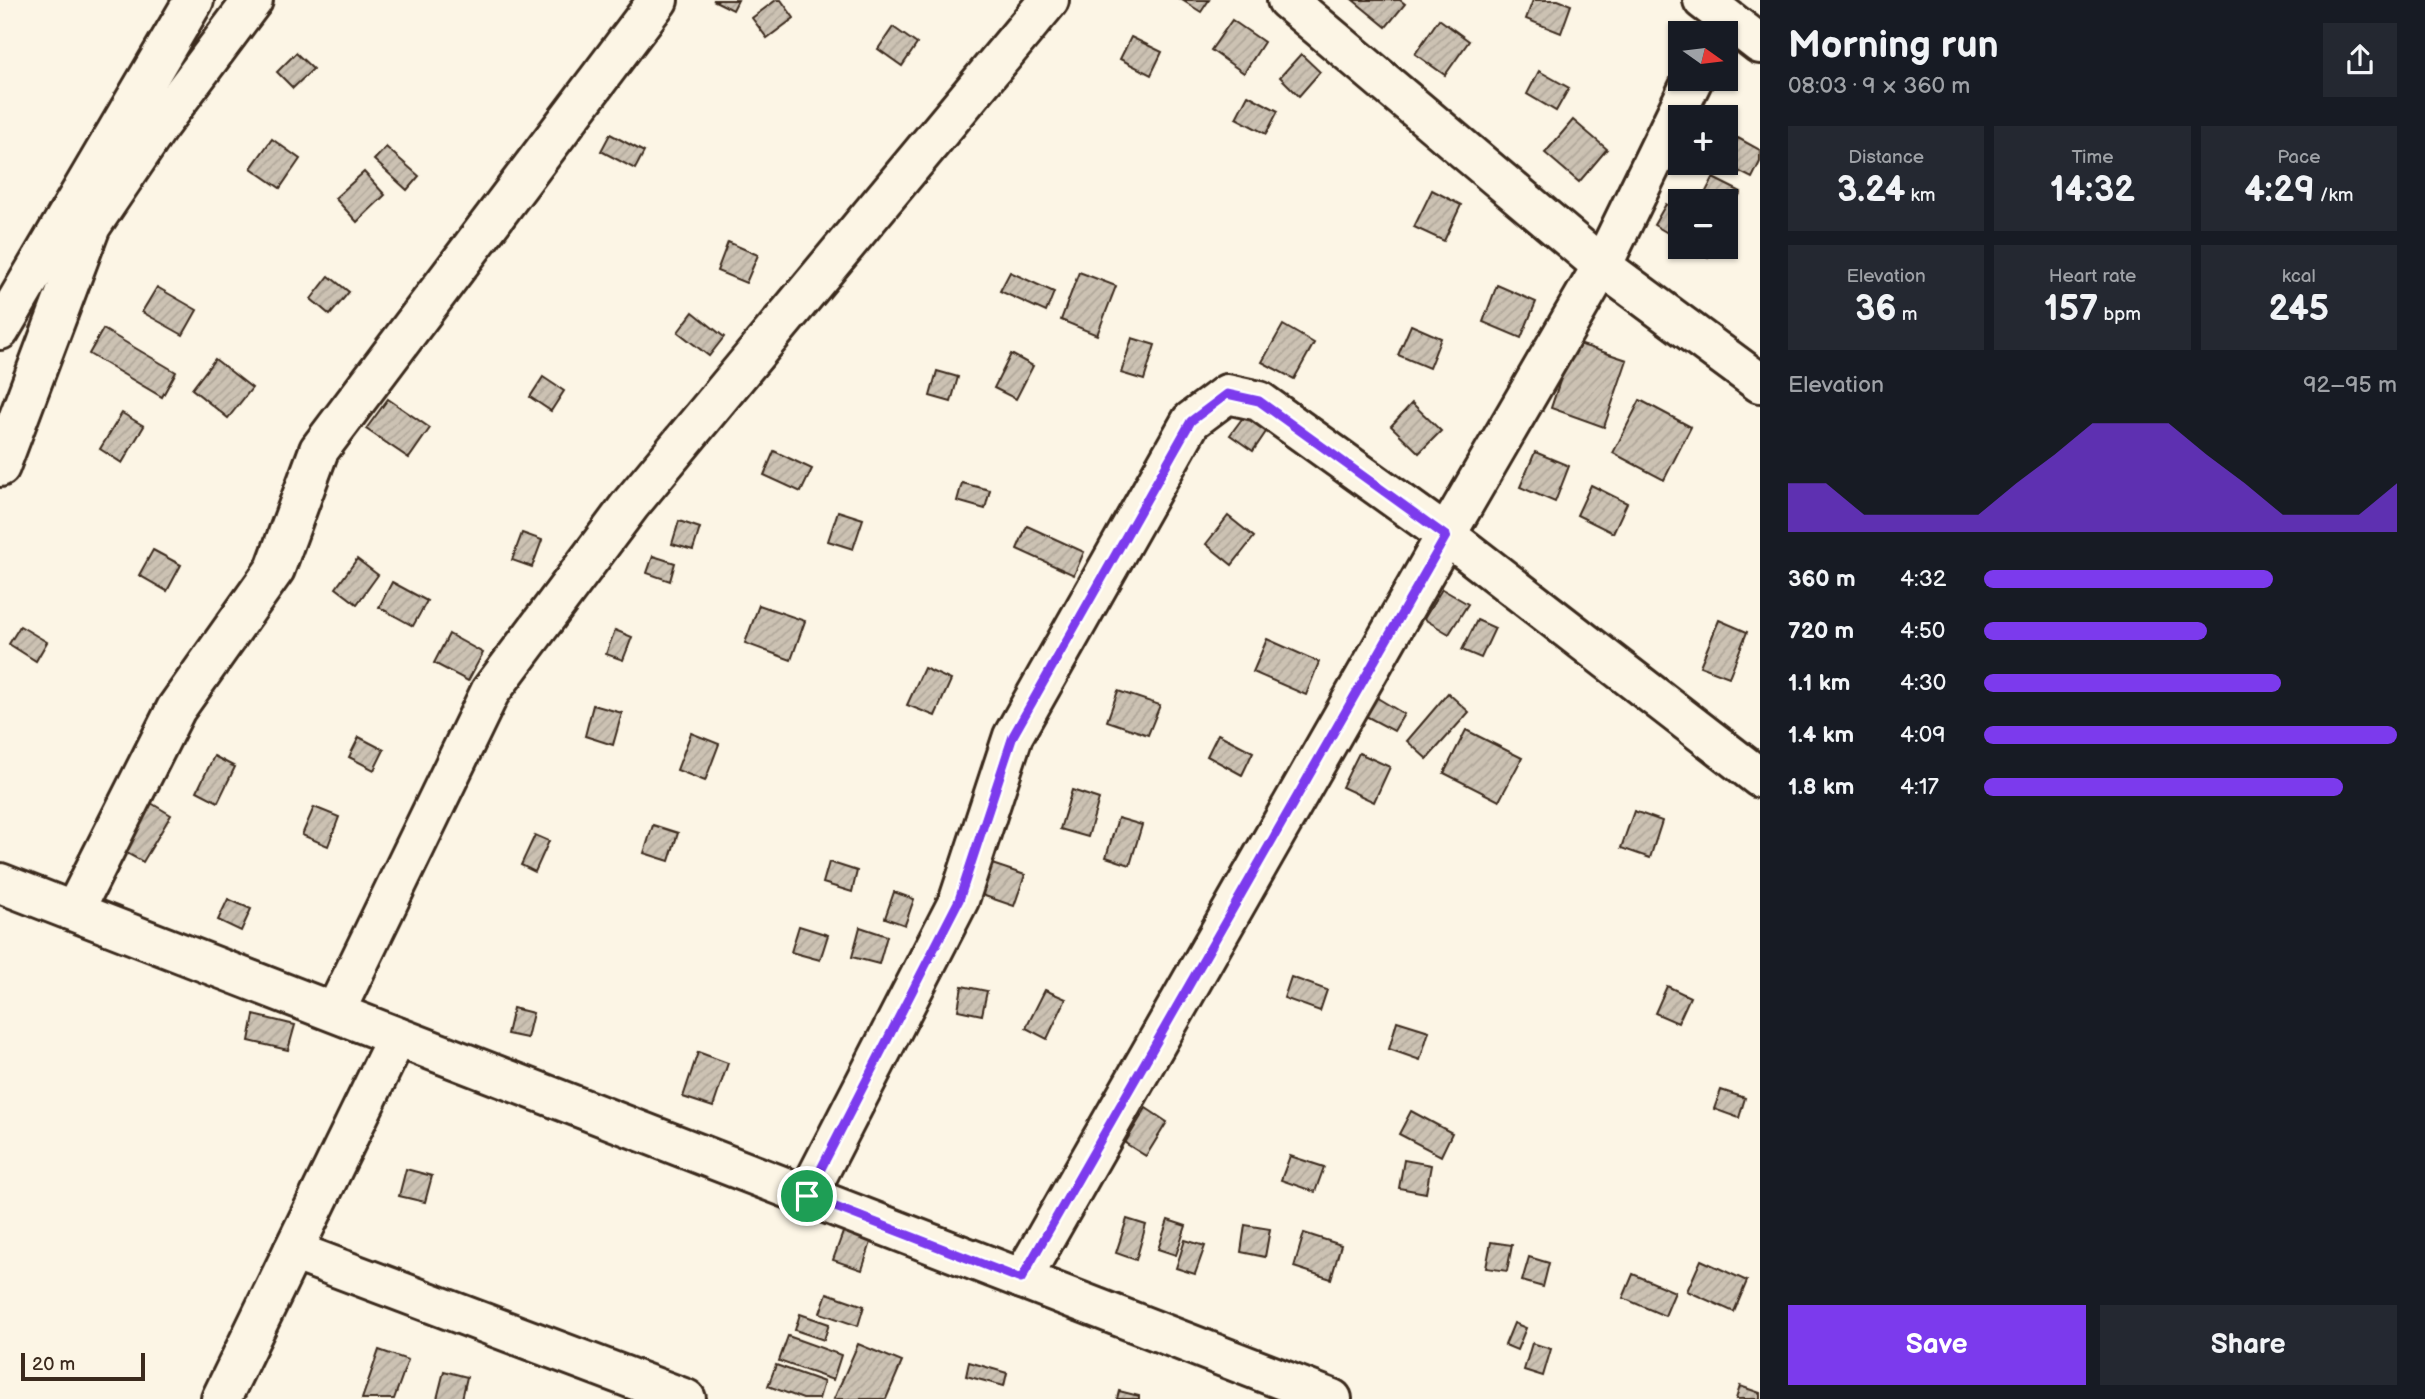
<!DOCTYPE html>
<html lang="en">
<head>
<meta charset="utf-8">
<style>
  :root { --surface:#171b24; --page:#242831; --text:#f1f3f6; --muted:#9ea1a6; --accent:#7c3aed }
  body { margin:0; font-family:"Balsamiq Sans",sans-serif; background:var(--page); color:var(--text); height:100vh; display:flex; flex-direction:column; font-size:26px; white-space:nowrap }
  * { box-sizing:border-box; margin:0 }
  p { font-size:23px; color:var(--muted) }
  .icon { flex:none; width:38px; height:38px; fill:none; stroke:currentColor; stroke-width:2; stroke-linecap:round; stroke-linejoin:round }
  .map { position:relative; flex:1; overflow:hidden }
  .drawer { display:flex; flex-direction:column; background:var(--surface); width:665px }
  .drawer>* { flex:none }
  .needle { width:46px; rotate:104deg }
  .controls { position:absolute; left:1668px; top:21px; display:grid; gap:14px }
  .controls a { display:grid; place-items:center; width:70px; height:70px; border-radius:0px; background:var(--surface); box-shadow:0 2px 5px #0004; font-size:35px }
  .scale { position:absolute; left:21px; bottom:18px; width:124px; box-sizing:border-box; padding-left:7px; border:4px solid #3b2a1e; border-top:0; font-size:19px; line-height:24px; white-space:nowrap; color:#3b2a1e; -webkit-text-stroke:5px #fcf5e5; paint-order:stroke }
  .pin { position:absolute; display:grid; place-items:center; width:60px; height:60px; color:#fff; margin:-30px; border:4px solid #fff; border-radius:50%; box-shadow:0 2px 7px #0007 }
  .round { display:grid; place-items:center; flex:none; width:74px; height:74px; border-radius:0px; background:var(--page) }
  .summary { display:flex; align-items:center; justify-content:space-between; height:119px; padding:0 28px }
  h1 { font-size:38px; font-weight:700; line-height:52px }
  .metrics { display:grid; grid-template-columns:repeat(3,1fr); gap:10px; height:119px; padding:7px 28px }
  .metrics div { display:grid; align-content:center; border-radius:0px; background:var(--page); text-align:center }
  .metrics b { font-size:35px; font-weight:700 }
  .metrics small { font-size:19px; font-weight:400 }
  .metrics p { font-size:19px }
  .chart { height:196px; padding:14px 28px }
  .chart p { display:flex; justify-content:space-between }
  .chart svg { width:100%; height:126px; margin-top:7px; fill:var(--accent); opacity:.7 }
  .action { display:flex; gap:14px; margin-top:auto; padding:14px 28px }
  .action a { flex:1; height:80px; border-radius:0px; background:var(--accent); color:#fff; font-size:28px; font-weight:700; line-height:80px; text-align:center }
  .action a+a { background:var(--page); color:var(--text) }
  ul { padding:0 28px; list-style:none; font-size:23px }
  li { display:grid; grid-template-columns:112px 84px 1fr; align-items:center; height:52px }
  li i { height:18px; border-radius:9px; background:var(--accent) }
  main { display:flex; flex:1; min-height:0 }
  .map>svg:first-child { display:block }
  .building { fill:url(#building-hatch); stroke:#3b2a1e; stroke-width:2 }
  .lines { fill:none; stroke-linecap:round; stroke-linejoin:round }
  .minor-casing { stroke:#3b2a1e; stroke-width:44 }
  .minor { stroke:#fcf5e5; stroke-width:38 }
  .route-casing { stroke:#fff; stroke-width:14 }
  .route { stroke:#7c3aed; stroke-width:9 }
</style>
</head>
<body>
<main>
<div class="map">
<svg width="1760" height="1399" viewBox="0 0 1760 1399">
  <defs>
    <pattern id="building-hatch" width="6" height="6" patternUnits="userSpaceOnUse" patternTransform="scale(1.75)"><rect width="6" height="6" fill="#ccc2b3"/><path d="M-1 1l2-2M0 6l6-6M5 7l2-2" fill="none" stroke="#b0a79a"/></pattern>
  </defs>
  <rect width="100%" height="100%" fill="#fcf5e5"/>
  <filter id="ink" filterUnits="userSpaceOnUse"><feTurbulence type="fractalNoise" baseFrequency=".0143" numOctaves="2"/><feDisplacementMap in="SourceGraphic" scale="14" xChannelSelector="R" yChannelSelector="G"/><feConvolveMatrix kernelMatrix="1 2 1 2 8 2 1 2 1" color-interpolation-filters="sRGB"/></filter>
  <g filter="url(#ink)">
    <g class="building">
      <polygon points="713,0 738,0 733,10"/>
      <polygon points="776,0 781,0 794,18 767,38 752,18"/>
      <polygon points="1182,0 1209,0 1201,12"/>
      <polygon points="1353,0 1400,0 1405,4 1386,27"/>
      <polygon points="1533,0 1558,0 1571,5 1561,33 1526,19"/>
      <polygon points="1439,19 1469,41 1445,75 1415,54"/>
      <polygon points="1232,20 1264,42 1244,73 1211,50"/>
      <polygon points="893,27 917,44 902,66 878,49"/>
      <polygon points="1131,37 1162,52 1151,75 1120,59"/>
      <polygon points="296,53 313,69 293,88 277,72"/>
      <polygon points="1301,54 1320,72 1299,96 1280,77"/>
      <polygon points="1539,71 1569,88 1556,111 1527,94"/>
      <polygon points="1248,95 1278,111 1266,134 1236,118"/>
      <polygon points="1573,120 1607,149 1579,182 1545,153"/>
      <polygon points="610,134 644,152 635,169 601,151"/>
      <polygon points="1738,138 1760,150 1760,162 1752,178 1724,164"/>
      <polygon points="272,139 300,159 280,188 251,168"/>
      <polygon points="386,147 419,176 407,190 374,160"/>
      <polygon points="364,172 385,195 357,222 335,198"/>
      <polygon points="1713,178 1741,192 1726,219 1726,201 1701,201"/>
      <polygon points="1432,190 1461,205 1444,241 1414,227"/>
      <polygon points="1666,204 1680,212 1680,240 1654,225"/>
      <polygon points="728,242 758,255 746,283 717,271"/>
      <polygon points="1691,247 1714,247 1708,257"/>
      <polygon points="1010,272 1054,292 1046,312 1000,291"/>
      <polygon points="1079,272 1116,286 1097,335 1061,320"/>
      <polygon points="329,276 349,292 330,315 311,299"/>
      <polygon points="1497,285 1536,302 1521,338 1483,322"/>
      <polygon points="157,287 197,310 183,335 142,312"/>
      <polygon points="693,312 724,337 709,356 678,332"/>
      <polygon points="1283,325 1314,343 1294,379 1262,362"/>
      <polygon points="1411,325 1441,338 1429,368 1398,355"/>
      <polygon points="103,329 176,372 162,397 89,354"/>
      <polygon points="1132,338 1155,345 1144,380 1121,373"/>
      <polygon points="1573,342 1627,360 1604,427 1551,408"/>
      <polygon points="1011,354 1033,366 1016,399 994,388"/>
      <polygon points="215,359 252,388 228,418 192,389"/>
      <polygon points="937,371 958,377 951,402 930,396"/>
      <polygon points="543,377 564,391 551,411 530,397"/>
      <polygon points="388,399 430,428 409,458 366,429"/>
      <polygon points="1640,400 1691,427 1664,480 1613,453"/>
      <polygon points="1412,403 1441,431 1419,453 1391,426"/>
      <polygon points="1250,408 1272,423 1253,451 1230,435"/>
      <polygon points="122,413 144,426 122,463 100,449"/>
      <polygon points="774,451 812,469 801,492 764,475"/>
      <polygon points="1535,452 1569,466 1555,502 1520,487"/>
      <polygon points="962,483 990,490 985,509 957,501"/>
      <polygon points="1591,485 1627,503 1613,533 1577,515"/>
      <polygon points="838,511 863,519 853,549 828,541"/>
      <polygon points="1228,516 1254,537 1232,565 1206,544"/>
      <polygon points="679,521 700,528 693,550 672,544"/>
      <polygon points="1027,526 1084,552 1074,575 1017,549"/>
      <polygon points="522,533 542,540 532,567 512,560"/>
      <polygon points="153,550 181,565 167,591 139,575"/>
      <polygon points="653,556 675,563 670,581 647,573"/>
      <polygon points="357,559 378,575 357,604 336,588"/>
      <polygon points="392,582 427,601 413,626 379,607"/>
      <polygon points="1442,589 1468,604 1449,634 1424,619"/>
      <polygon points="759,605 805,621 791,660 745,643"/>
      <polygon points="1477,620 1495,628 1481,658 1462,650"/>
      <polygon points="1719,620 1747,632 1729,677 1700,666"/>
      <polygon points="20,626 47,642 36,661 9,644"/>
      <polygon points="615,630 632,637 623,660 606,654"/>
      <polygon points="449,634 483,653 468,681 434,663"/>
      <polygon points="1267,639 1319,662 1306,695 1253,672"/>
      <polygon points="924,668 951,680 935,716 907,705"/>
      <polygon points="1118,691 1160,705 1148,735 1107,721"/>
      <polygon points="1448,693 1469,712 1427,759 1407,741"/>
      <polygon points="1374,696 1404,714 1394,731 1364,715"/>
      <polygon points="593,705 622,713 613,745 585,736"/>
      <polygon points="1466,730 1522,758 1499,801 1444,773"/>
      <polygon points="691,733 719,744 705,781 677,770"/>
      <polygon points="1218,734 1253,752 1242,775 1207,756"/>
      <polygon points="359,737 384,750 374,770 349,757"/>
      <polygon points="1359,753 1390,767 1374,802 1342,787"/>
      <polygon points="214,756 235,767 218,802 197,791"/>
      <polygon points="1072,790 1099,799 1088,837 1060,829"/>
      <polygon points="151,803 171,815 143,862 123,851"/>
      <polygon points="314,807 339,817 328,846 302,835"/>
      <polygon points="1634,811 1662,821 1650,858 1621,848"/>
      <polygon points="1118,818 1142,825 1130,865 1106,857"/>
      <polygon points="653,825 678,833 669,861 644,853"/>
      <polygon points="535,835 549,841 535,872 521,865"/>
      <polygon points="829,862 857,871 852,892 823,883"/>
      <polygon points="989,863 1025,875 1014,906 979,894"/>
      <polygon points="894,892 914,899 905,925 885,918"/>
      <polygon points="228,899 251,909 241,931 218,920"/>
      <polygon points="799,926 828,935 820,960 791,952"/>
      <polygon points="860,927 887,936 879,964 852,957"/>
      <polygon points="1291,977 1327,990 1320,1011 1284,998"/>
      <polygon points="962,986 987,991 982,1015 958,1010"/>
      <polygon points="1667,986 1690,997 1678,1023 1655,1013"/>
      <polygon points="1045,990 1066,999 1047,1039 1026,1028"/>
      <polygon points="513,1008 533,1013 527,1038 507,1034"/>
      <polygon points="254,1015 295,1025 288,1050 249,1041"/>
      <polygon points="1397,1021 1429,1031 1420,1060 1389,1049"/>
      <polygon points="698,1052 728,1063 713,1107 683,1097"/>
      <polygon points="1721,1090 1745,1098 1739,1118 1714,1109"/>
      <polygon points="1146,1108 1167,1122 1146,1156 1125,1143"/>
      <polygon points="1411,1111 1452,1133 1441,1156 1399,1134"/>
      <polygon points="1290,1156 1324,1167 1315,1192 1281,1180"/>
      <polygon points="1404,1160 1431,1165 1426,1193 1399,1188"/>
      <polygon points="406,1169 432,1176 425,1202 399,1196"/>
      <polygon points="1127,1219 1146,1225 1136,1260 1116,1253"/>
      <polygon points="1168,1220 1186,1226 1176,1255 1158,1249"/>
      <polygon points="846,1224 874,1233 862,1270 833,1260"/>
      <polygon points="1245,1225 1270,1229 1265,1257 1241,1252"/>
      <polygon points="1304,1233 1341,1245 1331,1279 1294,1267"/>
      <polygon points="1185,1240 1205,1246 1195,1274 1176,1268"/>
      <polygon points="1491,1242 1512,1245 1507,1271 1486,1268"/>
      <polygon points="1529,1257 1549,1263 1543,1287 1522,1281"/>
      <polygon points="1701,1260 1747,1281 1734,1312 1687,1291"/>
      <polygon points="1633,1274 1675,1292 1665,1316 1623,1298"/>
      <polygon points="827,1293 864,1306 858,1326 820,1313"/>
      <polygon points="800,1314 829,1324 824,1340 795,1330"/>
      <polygon points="1514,1323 1526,1328 1517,1350 1505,1345"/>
      <polygon points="788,1336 841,1355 833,1380 779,1361"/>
      <polygon points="1532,1343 1551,1349 1543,1376 1524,1370"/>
      <polygon points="858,1344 902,1362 886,1399 834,1399"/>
      <polygon points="379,1350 408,1360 394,1399 362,1399"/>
      <polygon points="969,1362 1007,1373 1004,1386 966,1376"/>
      <polygon points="776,1365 824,1382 819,1399 803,1399 768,1386"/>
      <polygon points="444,1371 467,1377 462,1399 437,1399"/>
      <polygon points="1740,1386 1760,1393 1760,1399 1736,1399"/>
      <polygon points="1119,1391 1139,1396 1139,1399 1117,1399"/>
    </g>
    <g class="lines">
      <defs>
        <g id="minor">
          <polyline points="1287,0 1602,266 1760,383"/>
          <polyline points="1703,0 1760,44"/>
          <polyline points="0,330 194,0"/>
          <polyline points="0,467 91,226 158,127 253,0"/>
          <polyline points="0,883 1332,1399"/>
          <polyline points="74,911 176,709 275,569 319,450 658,0"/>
          <polyline points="335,1012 490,692 630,505 1049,0"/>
          <polyline points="807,1196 959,900 1013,736 1191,421 1227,394 1259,401 1446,535 1760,778"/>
          <polyline points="293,1251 686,1399"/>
          <polyline points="1022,1279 1446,535 1602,266 1693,79"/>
          <polyline points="221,1399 397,1037"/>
        </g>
      </defs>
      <use href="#minor" class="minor-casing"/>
      <use href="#minor" class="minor"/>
    </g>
  </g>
  <g class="lines" filter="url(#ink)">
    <defs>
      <polygon id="route" points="1227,394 1259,401 1446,536 1021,1279 807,1196 959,900 1013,736 1191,421"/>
    </defs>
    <use href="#route" class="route-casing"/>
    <use href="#route" class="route"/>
  </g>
</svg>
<div class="controls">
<a><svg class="needle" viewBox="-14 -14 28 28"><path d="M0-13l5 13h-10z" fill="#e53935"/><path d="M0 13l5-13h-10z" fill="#9ea1a6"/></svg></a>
<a>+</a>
<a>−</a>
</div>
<div class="scale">20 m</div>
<div class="pin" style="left:807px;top:1196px;background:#1e9e55"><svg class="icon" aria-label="arrive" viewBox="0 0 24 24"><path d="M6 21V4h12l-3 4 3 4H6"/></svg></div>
</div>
<section class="drawer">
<div class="summary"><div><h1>Morning run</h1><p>08:03 · 9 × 360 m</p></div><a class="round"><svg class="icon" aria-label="share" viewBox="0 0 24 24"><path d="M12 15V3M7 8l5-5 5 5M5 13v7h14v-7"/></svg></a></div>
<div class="metrics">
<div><p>Distance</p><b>3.24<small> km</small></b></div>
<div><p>Time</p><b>14:32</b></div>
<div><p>Pace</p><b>4:29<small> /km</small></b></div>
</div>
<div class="metrics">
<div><p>Elevation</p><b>36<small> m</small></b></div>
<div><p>Heart rate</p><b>157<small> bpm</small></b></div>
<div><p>kcal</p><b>245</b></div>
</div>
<div class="chart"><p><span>Elevation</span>92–95 m</p>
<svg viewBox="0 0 160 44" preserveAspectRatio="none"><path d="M0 44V27L10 27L20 38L30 38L40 38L50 38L60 27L70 17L80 6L90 6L100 6L110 17L120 27L130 38L140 38L150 38L160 27V44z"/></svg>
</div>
<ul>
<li><b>360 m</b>4:32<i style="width:70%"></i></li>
<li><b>720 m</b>4:50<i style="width:54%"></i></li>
<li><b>1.1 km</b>4:30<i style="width:72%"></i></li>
<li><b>1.4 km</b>4:09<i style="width:100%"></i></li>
<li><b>1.8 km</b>4:17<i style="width:87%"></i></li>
</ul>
<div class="action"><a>Save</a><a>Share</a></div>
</section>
</main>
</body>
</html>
